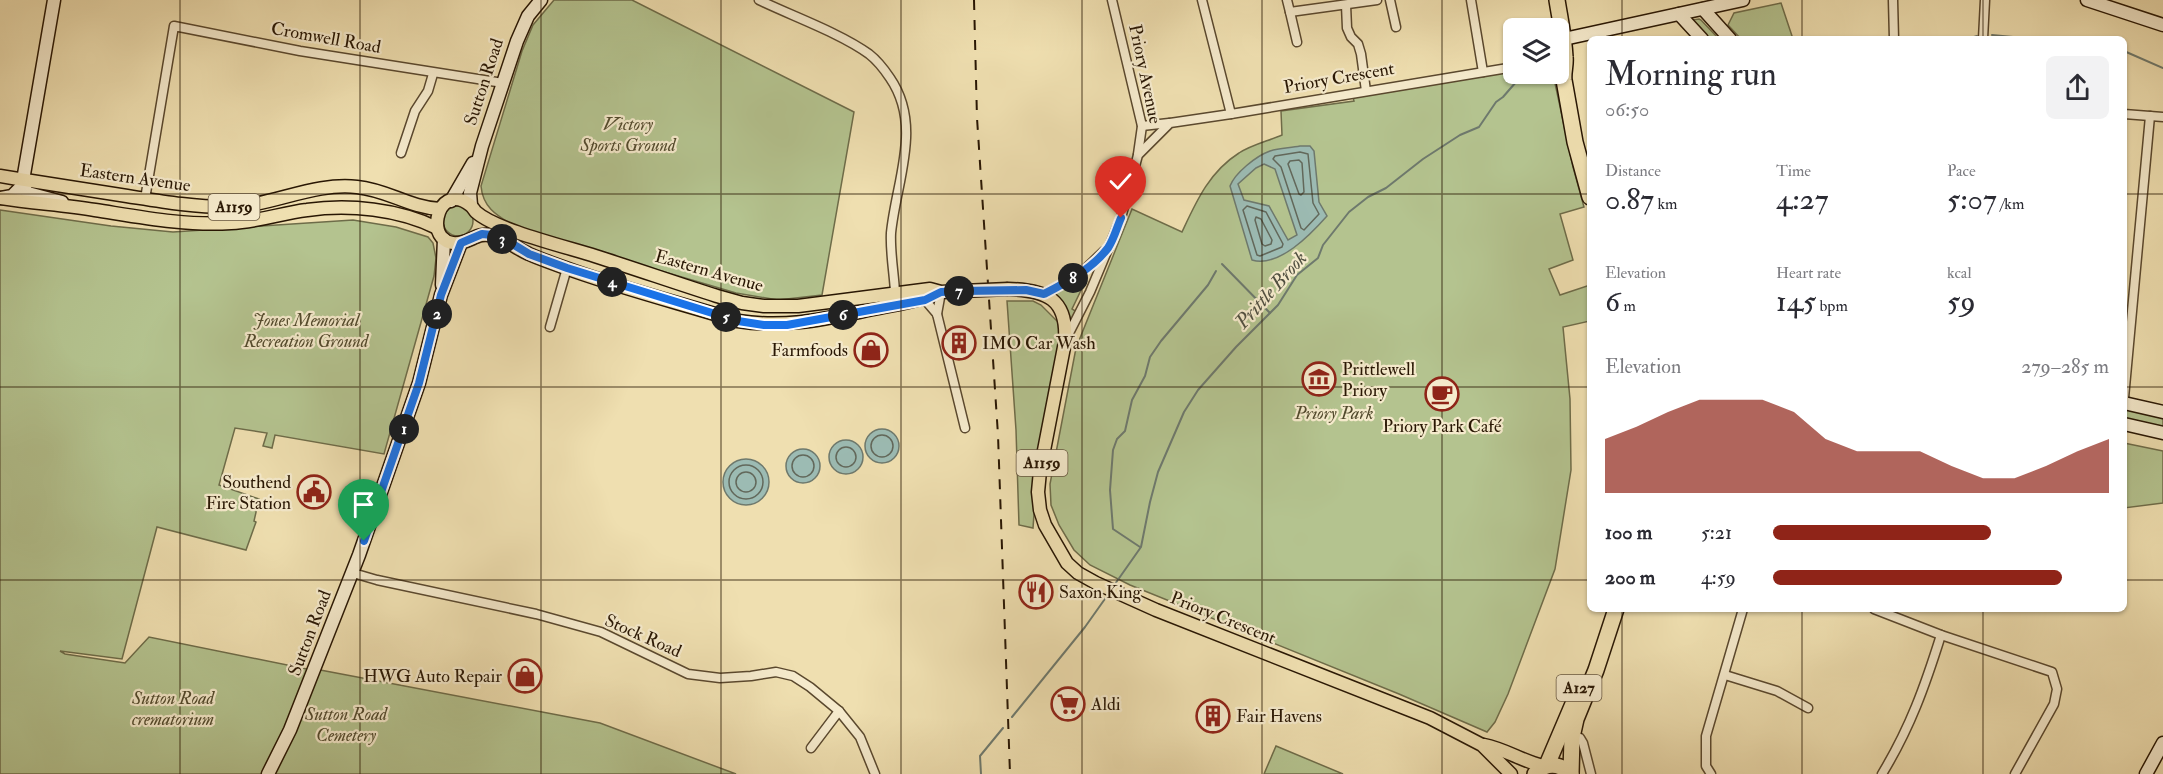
<!DOCTYPE html>
<html lang="en">
<head>
<meta charset="utf-8">
<style>
  :root { --surface:#fff; --page:#f2f2f3; --text:#2b2b33; --muted:#7c7c81; --accent:#8f2418 }
  body { margin:0; font-family:"IM FELL Double Pica",serif; background:var(--page); color:var(--text); height:100vh; display:flex; flex-direction:column; font-size:22px; white-space:nowrap }
  * { box-sizing:border-box; margin:0 }
  p { font-size:20px; color:var(--muted) }
  .icon { flex:none; width:33px; height:33px; fill:none; stroke:currentColor; stroke-width:2; stroke-linecap:round; stroke-linejoin:round }
  .map { position:relative; flex:1; overflow:hidden }
  .side { position:absolute; left:1587px; top:36px; width:540px; height:576px; display:flex; flex-direction:column; background:var(--surface); border-radius:9px; box-shadow:0 2px 4px #0004 }
  .side>* { flex:none }
  .tools { position:absolute; left:1503px; top:18px; display:grid; gap:12px }
  .tools a { display:grid; place-items:center; width:66px; height:66px; border-radius:9px; background:var(--surface); box-shadow:0 2px 4px #0004; font-size:30px }
  .pin { position:absolute; display:grid; place-items:center; width:51px; height:51px; color:#fff; margin:-62px -26px; border-radius:50% 50% 50% 0; rotate:-45deg; box-shadow:0 0 6px #0007 }
  .pin .icon { rotate:45deg }
  .km { position:absolute; width:30px; height:30px; margin:-15px; border-radius:50%; background:#222; color:#fff; font-size:16px; line-height:30px; text-align:center }
  .round { display:grid; place-items:center; flex:none; width:63px; height:63px; border-radius:9px; background:var(--page) }
  .overview { display:flex; align-items:center; justify-content:space-between; height:102px; padding:0 18px }
  h1 { font-size:33px; font-weight:600; line-height:45px }
  .metrics { display:grid; grid-template-columns:repeat(3,1fr); gap:9px; height:102px; padding:6px 18px }
  .metrics div { display:grid; align-content:center }
  .metrics b { font-size:30px; font-weight:600 }
  .metrics small { font-size:16px; font-weight:400 }
  .metrics p { font-size:16px }
  .chart { height:168px; padding:12px 18px }
  .chart p { display:flex; justify-content:space-between }
  .chart svg { width:100%; height:108px; margin-top:6px; fill:var(--accent); opacity:.7 }
  ul { padding:0 18px; list-style:none; font-size:20px }
  li { display:grid; grid-template-columns:96px 72px 1fr; align-items:center; height:45px }
  li i { height:15px; border-radius:8px; background:var(--accent) }
  .map>svg:first-child { display:block }
  .green { fill:#b4c38f; stroke:#6e6c49; stroke-width:1.5 }
  .water { fill:#9cbbb3; stroke:#6e796d; stroke-width:1.5; fill-rule:evenodd }
  .lines { fill:none; stroke-linecap:round; stroke-linejoin:round }
  .shore { stroke:#62685b; stroke-width:1.5 }
  .stream { stroke:#6e796d; stroke-width:2 }
  .street-casing { stroke:#5a482e; stroke-width:11 }
  .secondary-casing { stroke:#281603; stroke-width:15 }
  .primary-casing { stroke:#281603; stroke-width:15 }
  .highway-casing { stroke:#281603; stroke-width:18 }
  .street { stroke:#f5eacc; stroke-width:8 }
  .secondary { stroke:#f5eacc; stroke-width:12 }
  .primary { stroke:#efdfb0; stroke-width:12 }
  .highway { stroke:#efdfb0; stroke-width:15 }
  .rail { stroke:#281603; stroke-width:2; stroke-dasharray:10 10; stroke-linecap:butt }
  .primary-bridge-casing { stroke:#281603; stroke-width:15; stroke-linecap:butt }
  .primary-bridge { stroke:#efdfb0; stroke-width:12 }
  .route-casing { stroke:#fff; stroke-width:12 }
  .route { stroke:#1a73e8; stroke-width:8 }
  .grid { fill:none; stroke:#281603; stroke-width:1.5; stroke-opacity:0.55 }
  .labels { text-anchor:middle; dominant-baseline:central; stroke-width:4.5; stroke-linejoin:round; paint-order:stroke }
  .shield { fill:#f5eacc; stroke:#66563f; stroke-width:1.5 }
  .shield-label { font-size:16px; font-weight:bold; fill:#281603 }
  .street-label { font-size:18px; fill:#281603; stroke:#f5eacc }
  .park-label { font-size:18px; font-style:italic; fill:#524a2d; stroke:#f5eacc }
  .poi-label { font-size:18px; fill:#281603; stroke:#f5eacc; text-anchor:start }
  .water-label { font-size:20px; font-style:italic; fill:#515041; stroke:#f5eacc }
</style>
</head>
<body>
<div class="map">
<svg width="2163" height="774" viewBox="0 0 2163 774">
  <rect width="100%" height="100%" fill="#efdfb0"/>
  <filter id="stains"><feTurbulence type="fractalNoise" baseFrequency=".00333" numOctaves="4"/><feColorMatrix values="0 0 0 0 .2 0 0 0 0 .09 0 0 0 0 .02 0 0 0 .5 -.17"/></filter>
  <radialGradient id="worn" r=".72"><stop offset=".6" stop-color="#630" stop-opacity="0"/><stop offset="1" stop-color="#630" stop-opacity=".3"/></radialGradient>
  <g class="green">
    <path d="M554,0H632L854,112L822,295L778,300L736,293L519,229C500,217 483,210 481,186L522,51L533,25Z"/>
    <polygon points="1781,3 1793,39 1741,39 1728,25 1734,13"/>
    <polygon points="1699,19 1701,20 1719,39 1705,39 1692,20"/>
    <path d="M1513,70L1514,74H1553L1573,167L1584,207L1560,214L1573,260L1549,269L1560,295L1590,285V321L1563,327L1570,399L1571,470L1555,569L1508,694L1495,722L1487,732L1399,694L1130,585L1090,565L1074,550L1059,525L1051,505L1050,484L1076,348L1132,209L1182,232C1196,202 1209,172 1239,153C1251,145 1268,141 1282,135L1281,111L1354,101L1353,97Z"/>
    <circle cx="458" cy="221" r="15"/>
    <polygon points="0,210 111,226 173,232 353,220 396,227 428,237 433,243 436,258 434,276 384,454 275,435 272,448 263,446 267,433 235,428 219,485 259,499 254,521 256,522 246,550 157,527 122,659 60,651 65,654 125,663 149,637 312,670 262,774 0,774"/>
    <polygon points="1085,274 1086,280 1072,309 1077,312 1071,329 1053,292"/>
    <polygon points="1007,301 1033,301 1041,305 1058,322 1060,342 1037,471 1033,528 1019,525 1016,430"/>
    <polygon points="2124,406 2163,415 2163,429 2124,420"/>
    <polygon points="2124,443 2163,451 2163,503 2124,508"/>
    <polygon points="315,669 600,723 736,774 268,774"/>
    <polygon points="1276,746 1343,774 1264,774"/>
  </g>
  <g class="water">
    <path d="M1300,146H1310L1314,151L1319,202L1327,216C1311,234 1279,268 1252,260L1230,186C1235,173 1256,156 1270,151C1279,148 1290,148 1300,146ZM1264,164L1275,169L1297,235L1288,240L1269,206L1244,200L1238,184L1256,168Z"/>
    <circle cx="882" cy="446" r="17"/>
    <circle cx="846" cy="457" r="17"/>
    <circle cx="803" cy="466" r="17"/>
    <circle cx="746" cy="482" r="23"/>
  </g>
  <g class="lines">
    <g class="shore">
      <polygon points="1300,152 1308,154 1313,203 1319,214 1304,230 1301,228 1281,167 1273,159 1275,156"/>
      <polygon points="1299,160 1302,163 1304,192 1301,195 1299,194 1288,164 1290,161"/>
      <polygon points="1247,206 1266,212 1283,244 1282,247 1260,256 1257,255 1243,210"/>
      <polygon points="1256,217 1261,219 1272,240 1271,244 1265,246 1262,244 1255,220"/>
      <circle cx="882" cy="446" r="11"/>
      <circle cx="846" cy="457" r="10"/>
      <circle cx="803" cy="466" r="11"/>
      <circle cx="746" cy="482" r="17"/>
      <circle cx="746" cy="482" r="10"/>
    </g>
    <g class="stream">
      <polyline points="1992,35 2035,39"/>
      <polyline points="1968,39 1977,36"/>
      <polyline points="2124,51 2163,68"/>
      <polyline points="1589,83 1590,83"/>
      <polyline points="1222,264 1270,313"/>
      <polyline points="1140,547 1113,529 1110,490 1113,450 1117,439 1125,431 1132,400 1145,376 1150,357 1161,341 1208,285 1216,271"/>
      <polyline points="1115,584 1141,547 1150,502 1158,472 1184,412 1198,390 1236,347 1278,305 1297,275 1318,258 1323,245 1349,212 1368,197 1386,188 1423,159 1460,135 1479,127 1496,102 1503,97 1523,74"/>
      <polyline points="1012,717 1085,627 1107,596"/>
      <polyline points="981,774 980,756 1003,728"/>
    </g>
    <defs>
      <g id="street">
        <path d="M759,0C792,16 840,33 869,54C878,61 884,69 890,78C923,126 896,181 891,233C890,252 894,273 895,292"/>
        <polyline points="1112,0 1142,126 1138,154"/>
        <polyline points="1202,0 1231,114"/>
        <polyline points="1287,0 1290,12"/>
        <polyline points="1390,0 1396,27"/>
        <polyline points="1471,0 1483,72"/>
        <polyline points="1893,0 1894,39"/>
        <polyline points="1346,5 1347,28 1351,37 1358,44 1361,54 1366,91"/>
        <polyline points="1983,39 1985,0"/>
        <polyline points="1297,42 1290,12 1377,0"/>
        <polyline points="2124,114 2163,117"/>
        <polyline points="1142,126 1169,123"/>
        <polyline points="401,153 415,111 428,91 433,74"/>
        <polyline points="145,199 174,26 300,51 503,83"/>
        <polyline points="1044,294 1079,275 1104,251"/>
        <polyline points="925,300 937,314 965,428"/>
        <polyline points="937,314 941,292"/>
        <polyline points="550,327 567,268"/>
        <polyline points="1066,339 1090,292 1121,218 1138,155 1170,123 1231,114 1514,67"/>
        <polyline points="2124,398 2150,116"/>
        <polyline points="353,573 377,580 536,614 601,632 688,674 720,678 751,676 776,672 793,676 810,687 839,711 860,737 875,774"/>
        <polyline points="1874,609 1941,635 2052,672 2057,689 2054,704 2015,774"/>
        <polyline points="1725,675 1777,691 1808,708"/>
        <polyline points="1572,737 1580,738 1583,743 1591,774"/>
        <polyline points="811,748 839,711"/>
        <polyline points="1711,774 1706,766 1706,736 1743,609"/>
        <path d="M1882,774C1910,728 1925,686 1941,635"/>
      </g>
      <g id="secondary">
        <polyline points="2087,0 2163,25"/>
        <polyline points="1703,9 1730,39"/>
        <polyline points="1679,14 1702,39"/>
        <polyline points="1564,39 1743,0"/>
        <polyline points="22,186 28,193 62,202"/>
        <polyline points="1,198 12,196 22,186 54,0"/>
        <polyline points="451,201 473,163"/>
        <polyline points="471,205 470,193 482,146 517,41 528,16 541,0"/>
        <polyline points="442,285 444,239"/>
        <polyline points="2124,403 2163,412"/>
        <polyline points="2124,424 2163,433"/>
        <polyline points="268,774 290,730 359,555 419,383 441,295 461,243"/>
        <polyline points="2146,774 2163,743"/>
      </g>
      <g id="primary">
        <path d="M0,176C42,183 84,189 127,196C159,201 193,207 226,207C271,207 312,182 357,187C388,190 408,207 440,209"/>
        <path d="M0,198C32,203 64,205 95,210C140,217 185,226 231,223C257,222 282,213 307,210C349,204 399,209 437,228"/>
        <path d="M1008,289C1047,290 1068,299 1065,342L1040,471L1038,492L1040,510L1045,525L1067,563L1078,573L1096,583L1156,610L1430,718L1482,745L1511,774"/>
        <path d="M941,292C922,300 904,303 884,307C832,317 791,329 738,321C680,303 620,288 563,267C552,263 540,259 529,254C517,249 506,239 493,236C480,232 474,239 463,242C421,253 435,178 470,205C473,207 474,210 476,212C496,230 567,247 595,256C636,269 676,283 717,296L742,303L764,306H798L930,289L941,292L962,291"/>
        <path d="M1484,745C1505,749 1522,761 1543,766"/>
      </g>
      <g id="highway">
        <path d="M1557,0C1560,19 1564,37 1565,57C1566,65 1563,72 1564,80L1575,142L1590,197"/>
        <polyline points="1547,765 1573,704"/>
        <path d="M1535,774C1545,762 1560,763 1571,774"/>
        <polyline points="1571,774 1572,737 1576,719 1596,670 1616,609"/>
      </g>
    </defs>
    <use href="#street" class="street-casing"/>
    <use href="#secondary" class="secondary-casing"/>
    <use href="#primary" class="primary-casing"/>
    <use href="#highway" class="highway-casing"/>
    <use href="#street" class="street"/>
    <use href="#secondary" class="secondary"/>
    <use href="#primary" class="primary"/>
    <use href="#highway" class="highway"/>
    <polyline class="rail" points="974,0 977,118 998,435 1010,774"/>
    <defs>
      <polyline id="primary-bridge" points="962,291 1008,289"/>
    </defs>
    <use href="#primary-bridge" class="primary-bridge-casing"/>
    <use href="#primary-bridge" class="primary-bridge"/>
  </g>
  <g class="lines">
    <defs>
      <path id="route" d="M364,541L419,383L441,295L461,243L482,234L492,235L506,240L529,254L567,268L738,321L764,325H787L925,300L941,292L962,291L1026,290L1044,294C1067,282 1092,269 1108,248C1114,239 1117,227 1121,218"/>
    </defs>
    <use href="#route" class="route-casing"/>
    <use href="#route" class="route"/>
  </g>
  <path class="grid" d="M180,0V774M360,0V774M541,0V774M721,0V774M901,0V774M1082,0V774M1262,0V774M1442,0V774M1622,0V39M1802,0V39M1983,0V39M0,194H1590M2124,194H2163M0,387H1590M2124,387H2163M0,580H1590M2124,580H2163M1622,609V774M1802,609V774M1983,609V774"/>
  <defs>
    <symbol id="building-ring" viewBox="-11 -11 22 22"><circle r="9.5" fill="#f5eacc" stroke="#8f2418" stroke-width="1.5"/><path d="M-4-6H4V6H1V3H-1V6H-4ZM-2.5-4.3h1.7v1.8h-1.7ZM.8-4.3h1.7v1.8H.8ZM-2.5-1h1.7V.8h-1.7ZM.8-1h1.7V.8H.8Z" fill="#8f2418"/></symbol>
    <symbol id="shop-ring" viewBox="-11 -11 22 22"><circle r="9.5" fill="#f5eacc" stroke="#8f2418" stroke-width="1.5"/><path d="M-5-2.5h2.3a2.7 3.5 0 0 1 5.4 0H5L5.5 6h-11ZM-1.5-2.5h3a1.5 2.3 0 0 0-3 0Z" fill="#8f2418"/></symbol>
    <symbol id="museum-ring" viewBox="-11 -11 22 22"><circle r="9.5" fill="#f5eacc" stroke="#8f2418" stroke-width="1.5"/><path d="M0-6L6-3V-2H-6V-3ZM-5-1h2V3h-2ZM-1-1h2V3h-2ZM3-1h2V3H3ZM-6 4H6V6H-6Z" fill="#8f2418"/></symbol>
    <symbol id="cafe-ring" viewBox="-11 -11 22 22"><circle r="9.5" fill="#f5eacc" stroke="#8f2418" stroke-width="1.5"/><path d="M-5.5-4.5H6V0H3Q3 3.5 0 3.5H-2.5Q-5.5 3.5-5.5 0ZM3-3.2v2h1.7v-2ZM-6 4.5H4V6H-6Z" fill="#8f2418"/></symbol>
    <symbol id="civic-ring" viewBox="-11 -11 22 22"><circle r="9.5" fill="#f5eacc" stroke="#8f2418" stroke-width="1.5"/><path d="M-.6-6.5H3V-4.5H.6V-3L4-1V1h2V6H-6V1h2V-1L-.6-3ZM-1.2 2.5V6h2.4V2.5Z" fill="#8f2418"/></symbol>
    <symbol id="restaurant-ring" viewBox="-11 -11 22 22"><circle r="9.5" fill="#f5eacc" stroke="#8f2418" stroke-width="1.5"/><path d="M-5-6h1v4h1v-4h1v4h1v-4h1v5L-1.5 .5V6h-2V.5L-5-1ZM5-6V6H3V1.5H1.5Q1.5-4 5-6Z" fill="#8f2418"/></symbol>
    <symbol id="supermarket-ring" viewBox="-11 -11 22 22"><circle r="9.5" fill="#f5eacc" stroke="#8f2418" stroke-width="1.5"/><path d="M-6-5.5h2.5l.6 2H6L4.5 2H-2.5L-4.4-4H-6ZM-1.5 3.2a1.3 1.3 0 1 0 .1 0ZM3 3.2a1.3 1.3 0 1 0 .1 0Z" fill="#8f2418"/></symbol>
  </defs>
  <g fill-rule="evenodd">
    <use href="#building-ring" x="940" y="324" width="38" height="38"/>
    <use href="#shop-ring" x="852" y="331" width="38" height="38"/>
    <use href="#museum-ring" x="1300" y="360" width="38" height="38"/>
    <use href="#cafe-ring" x="1423" y="375" width="38" height="38"/>
    <use href="#civic-ring" x="295" y="473" width="38" height="38"/>
    <use href="#restaurant-ring" x="1017" y="573" width="38" height="38"/>
    <use href="#shop-ring" x="506" y="657" width="38" height="38"/>
    <use href="#supermarket-ring" x="1049" y="685" width="38" height="38"/>
    <use href="#building-ring" x="1194" y="697" width="38" height="38"/>
  </g>
  <g class="labels">
    <g class="shield">
      <rect x="208.5" y="194" width="51" height="26" rx="4.5"/>
      <rect x="1016.5" y="450" width="51" height="26" rx="4.5"/>
      <rect x="1556.5" y="675" width="45" height="26" rx="4.5"/>
    </g>
    <g class="shield-label">
      <text x="234" y="207">A1159</text>
      <text x="1042" y="463">A1159</text>
      <text x="1579" y="688">A127</text>
    </g>
    <g class="street-label">
      <text transform="translate(326 38) rotate(10)">Cromwell Road</text>
      <text transform="translate(1145 74) rotate(78)">Priory Avenue</text>
      <text transform="translate(1339 78) rotate(-10)">Priory Crescent</text>
      <text transform="translate(484 82) rotate(-72)">Sutton Road</text>
      <text transform="translate(135 178) rotate(8)">Eastern Avenue</text>
      <text transform="translate(709 271) rotate(16)">Eastern Avenue</text>
      <text transform="translate(1223 618) rotate(22)">Priory Crescent</text>
      <text transform="translate(310 633) rotate(-69)">Sutton Road</text>
      <text transform="translate(643 636) rotate(24)">Stock Road</text>
    </g>
    <g class="park-label">
      <text x="628" y="124">Victory<tspan x="628" dy="21">Sports Ground</tspan></text>
      <text x="306" y="320">Jones Memorial<tspan x="306" dy="21">Recreation Ground</tspan></text>
      <text x="1334" y="413">Priory Park</text>
      <text x="173" y="698">Sutton Road<tspan x="173" dy="21">crematorium</tspan></text>
      <text x="346" y="714">Sutton Road<tspan x="346" dy="21">Cemetery</tspan></text>
    </g>
    <g class="poi-label">
      <text x="982" y="343">IMO Car Wash</text>
      <text x="848" y="350" text-anchor="end">Farmfoods</text>
      <text x="1342" y="369">Prittlewell<tspan x="1342" dy="21">Priory</tspan></text>
      <text x="1442" y="426" text-anchor="middle">Priory Park Café</text>
      <text x="291" y="482" text-anchor="end">Southend<tspan x="291" dy="21">Fire Station</tspan></text>
      <text x="1059" y="592">Saxon King</text>
      <text x="502" y="676" text-anchor="end">HWG Auto Repair</text>
      <text x="1091" y="704">Aldi</text>
      <text x="1236" y="716">Fair Havens</text>
    </g>
    <g class="water-label">
      <text transform="translate(1271 290) rotate(-48)">Prittle Brook</text>
    </g>
  </g>
  <rect width="100%" height="100%" filter="url(#stains)"/>
  <rect width="100%" height="100%" fill="url(#worn)"/>
</svg>
<div class="tools">
<a><svg class="icon" aria-label="layers" viewBox="0 0 24 24"><path d="M12 4l9 5-9 5-9-5zM3 14l9 5 9-5"/></svg></a>
</div>
<div class="pin" style="left:364px;top:541px;background:#1e9e55"><svg class="icon" aria-label="arrive" viewBox="0 0 24 24"><path d="M6 21V4h12l-3 4 3 4H6"/></svg></div>
<div class="pin" style="left:1121px;top:218px;background:#d93025"><svg class="icon" aria-label="check" viewBox="0 0 24 24"><path d="M5 12l5 5 9-10"/></svg></div>
<b class="km" style="left:404px;top:429px">1</b>
<b class="km" style="left:437px;top:314px">2</b>
<b class="km" style="left:502px;top:239px">3</b>
<b class="km" style="left:612px;top:282px">4</b>
<b class="km" style="left:726px;top:317px">5</b>
<b class="km" style="left:843px;top:315px">6</b>
<b class="km" style="left:959px;top:291px">7</b>
<b class="km" style="left:1073px;top:278px">8</b>
<section class="side">
<div class="overview"><div><h1>Morning run</h1><p>06:50</p></div><a class="round"><svg class="icon" aria-label="share" viewBox="0 0 24 24"><path d="M12 15V3M7 8l5-5 5 5M5 13v7h14v-7"/></svg></a></div>
<div class="metrics">
<div><p>Distance</p><b>0.87<small> km</small></b></div>
<div><p>Time</p><b>4:27</b></div>
<div><p>Pace</p><b>5:07<small> /km</small></b></div>
</div>
<div class="metrics">
<div><p>Elevation</p><b>6<small> m</small></b></div>
<div><p>Heart rate</p><b>145<small> bpm</small></b></div>
<div><p>kcal</p><b>59</b></div>
</div>
<div class="chart"><p><span>Elevation</span>279–285 m</p>
<svg viewBox="0 0 160 44" preserveAspectRatio="none"><path d="M0 44V22L10 17L20 11L30 6L40 6L50 6L60 11L70 22L80 27L90 27L100 27L110 33L120 38L130 38L140 33L150 27L160 22V44z"/></svg>
</div>
<ul>
<li><b>100 m</b>5:21<i style="width:65%"></i></li>
<li><b>200 m</b>4:59<i style="width:86%"></i></li>
</ul>
</section>
</div>
</body>
</html>
